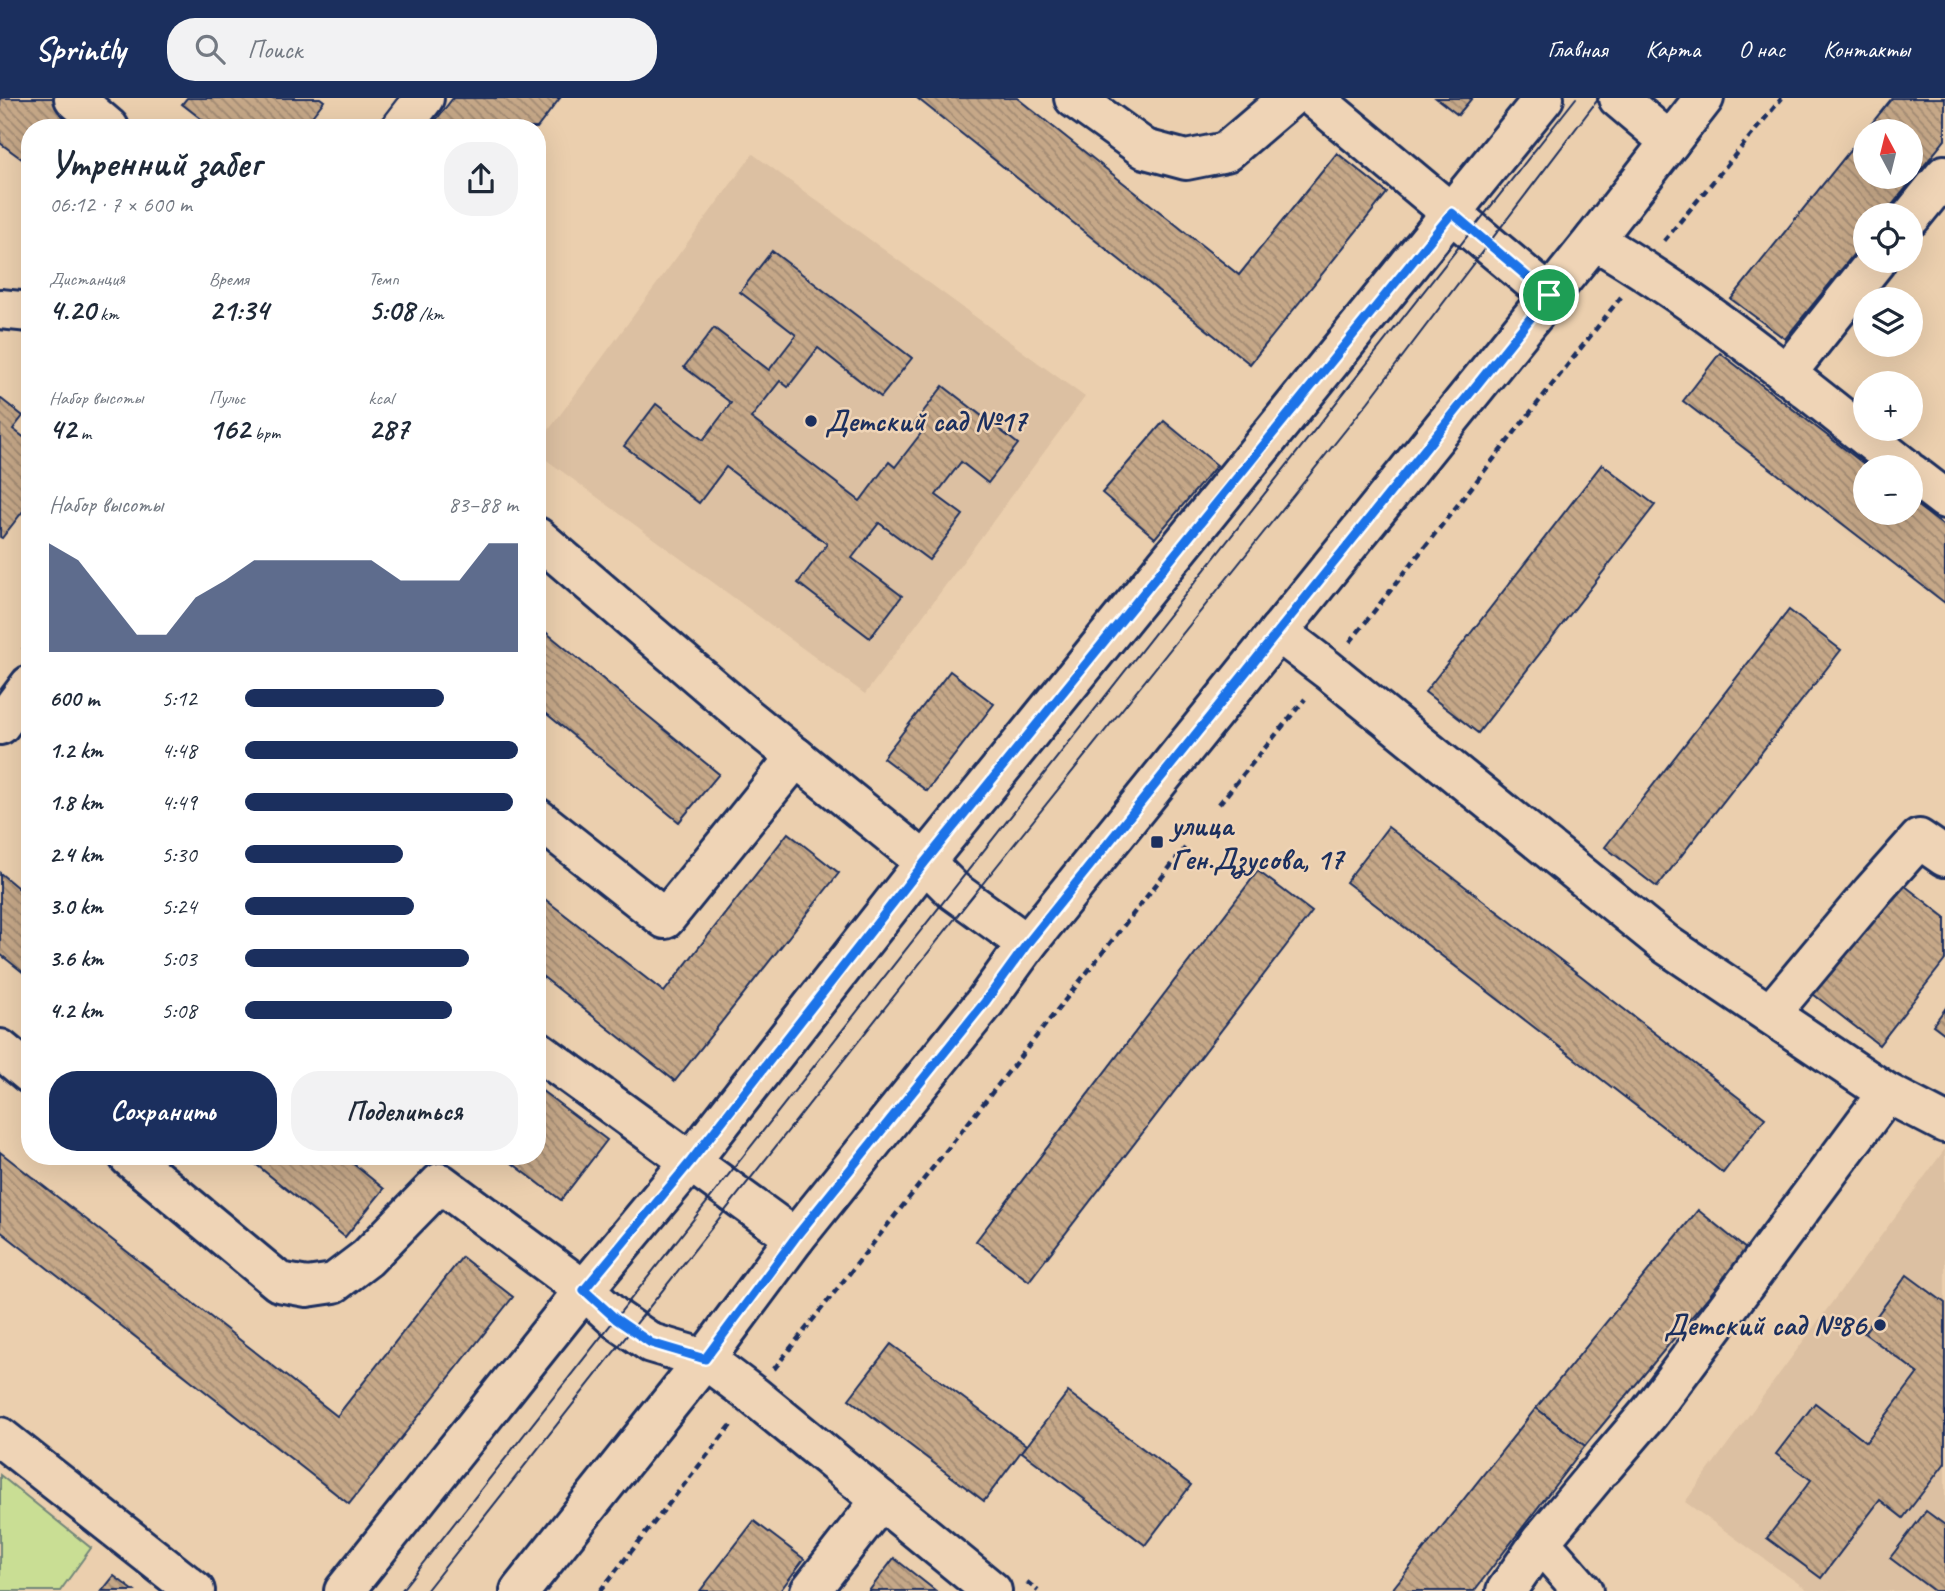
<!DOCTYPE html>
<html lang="ru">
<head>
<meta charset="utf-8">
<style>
  :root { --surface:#fff; --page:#f2f2f3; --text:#1f2937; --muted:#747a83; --accent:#1b2f5e }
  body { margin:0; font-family:Caveat,sans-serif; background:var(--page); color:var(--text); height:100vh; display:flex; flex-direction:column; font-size:26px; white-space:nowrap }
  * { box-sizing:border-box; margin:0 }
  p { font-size:23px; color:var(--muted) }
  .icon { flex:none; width:38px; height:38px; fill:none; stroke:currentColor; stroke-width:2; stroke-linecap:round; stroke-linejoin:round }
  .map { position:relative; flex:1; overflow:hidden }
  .panel { position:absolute; left:21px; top:21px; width:525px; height:1046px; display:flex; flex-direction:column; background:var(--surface); border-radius:28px; box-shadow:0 7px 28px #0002 }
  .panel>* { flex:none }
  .needle { width:46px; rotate:353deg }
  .buttons { position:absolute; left:1853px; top:21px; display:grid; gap:14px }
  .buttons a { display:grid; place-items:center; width:70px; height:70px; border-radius:50%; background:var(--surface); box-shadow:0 7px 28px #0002; font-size:35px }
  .pin { position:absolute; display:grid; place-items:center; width:60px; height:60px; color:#fff; margin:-30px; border:4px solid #fff; border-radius:50%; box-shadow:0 2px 7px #0007 }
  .round { display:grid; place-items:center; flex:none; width:74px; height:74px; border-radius:28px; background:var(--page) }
  .overview { display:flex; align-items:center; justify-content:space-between; height:119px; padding:0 28px }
  h1 { font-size:38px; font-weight:700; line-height:52px }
  .stats { display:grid; grid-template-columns:repeat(3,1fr); gap:10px; height:119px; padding:7px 28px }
  .stats div { display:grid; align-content:center }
  .stats b { font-size:30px; font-weight:700 }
  .stats small { font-size:19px; font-weight:400 }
  .stats p { font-size:19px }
  .chart { height:196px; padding:14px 28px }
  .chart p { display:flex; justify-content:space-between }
  .chart svg { width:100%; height:126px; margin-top:7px; fill:var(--accent); opacity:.7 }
  .primary-button { display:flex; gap:14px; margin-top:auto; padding:14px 28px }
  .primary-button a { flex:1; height:80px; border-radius:28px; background:var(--accent); color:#fff; font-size:28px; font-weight:700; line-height:80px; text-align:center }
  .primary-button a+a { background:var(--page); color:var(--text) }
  ul { padding:0 28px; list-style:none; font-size:23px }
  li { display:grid; grid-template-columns:112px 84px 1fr; align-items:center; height:52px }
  li i { height:18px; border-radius:9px; background:var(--accent) }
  header { display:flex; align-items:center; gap:42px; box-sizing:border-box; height:98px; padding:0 35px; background:var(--accent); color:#fff }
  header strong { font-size:33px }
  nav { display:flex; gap:38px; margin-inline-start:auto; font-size:24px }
  .search { width:490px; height:63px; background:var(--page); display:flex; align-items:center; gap:18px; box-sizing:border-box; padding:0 24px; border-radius:28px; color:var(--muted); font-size:26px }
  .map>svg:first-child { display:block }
  .built { fill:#dcc0a2 }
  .grass { fill:#c9de94; stroke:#728679; stroke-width:2 }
  .building { fill:url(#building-back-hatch); stroke:#1b2f5e; stroke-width:2; fill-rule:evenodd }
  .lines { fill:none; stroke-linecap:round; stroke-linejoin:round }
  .minor-casing { stroke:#1b2f5e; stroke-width:44 }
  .path { stroke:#1b2f5e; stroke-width:4.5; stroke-dasharray:7 5; stroke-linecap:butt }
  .minor { stroke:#efd4b6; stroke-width:38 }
  .tram { stroke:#1b2f5e; stroke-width:2 }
  .route-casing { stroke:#fff; stroke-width:14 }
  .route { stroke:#1a73e8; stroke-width:9 }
  .poi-dot { fill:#1b2f5e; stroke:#efd4b6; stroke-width:2.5 }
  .labels { text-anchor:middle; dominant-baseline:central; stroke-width:5; stroke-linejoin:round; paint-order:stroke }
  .poi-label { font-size:30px; font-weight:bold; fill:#1b2f5e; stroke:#efd4b6; text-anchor:start }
</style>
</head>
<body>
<header>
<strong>Sprintly</strong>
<div class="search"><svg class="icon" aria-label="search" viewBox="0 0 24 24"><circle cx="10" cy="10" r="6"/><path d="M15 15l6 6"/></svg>Поиск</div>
<nav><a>Главная</a><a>Карта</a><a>О нас</a><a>Контакты</a></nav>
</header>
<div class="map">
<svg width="1945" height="1493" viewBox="0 0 1945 1493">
  <defs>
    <pattern id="building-back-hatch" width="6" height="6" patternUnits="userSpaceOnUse" patternTransform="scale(1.75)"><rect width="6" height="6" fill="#c6a888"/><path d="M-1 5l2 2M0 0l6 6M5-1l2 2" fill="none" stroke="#a08972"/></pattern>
  </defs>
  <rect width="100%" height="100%" fill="#ebcfae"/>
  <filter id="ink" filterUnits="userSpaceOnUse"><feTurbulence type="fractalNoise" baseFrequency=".0143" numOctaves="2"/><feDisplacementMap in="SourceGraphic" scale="14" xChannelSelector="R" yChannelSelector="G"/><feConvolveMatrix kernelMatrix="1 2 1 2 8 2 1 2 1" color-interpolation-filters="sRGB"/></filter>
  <g filter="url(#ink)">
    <g class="built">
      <polygon points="753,56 1085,299 865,596 537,355 537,348"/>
      <polygon points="1945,1051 1945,1493 1809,1493 1685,1404"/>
    </g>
    <polygon class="grass" points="0,1377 91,1450 60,1493 0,1493"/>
    <g class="building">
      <polygon points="0,0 55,0 94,30 30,30 30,67 0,45"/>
      <polygon points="187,0 320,0 324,3 303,30 213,30 182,6"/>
      <polygon points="453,0 560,0 537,30 430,30"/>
      <polygon points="917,0 1017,0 1239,177 1337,55 1387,95 1250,266"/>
      <polygon points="1436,0 1472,0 1458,17"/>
      <path d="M1892,0H1945V42L1884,117H1866V141L1785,241L1731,201ZM1866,33H1911V79H1866Z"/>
      <polygon points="772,153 912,260 881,299 818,250 788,289 780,283 751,320 860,403 889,364 895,369 922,334 913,327 943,288 1018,346 988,385 961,364 936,397 963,417 929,462 879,425 852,460 902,498 870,540 798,485 827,446 726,369 699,405 624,348 656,306 703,342 731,305 684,269 714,230 769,272 796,237 740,194"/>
      <polygon points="1720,255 1868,369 1866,369 1866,415 1911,415 1911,403 1945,429 1945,505 1683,303"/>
      <polygon points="0,300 23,318 13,331 30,344 30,404 2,440 0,439"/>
      <polygon points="1164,323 1217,367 1155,440 1102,395"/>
      <polygon points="1602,366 1655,407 1478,635 1425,594"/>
      <polygon points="1789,512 1841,552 1657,789 1605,749"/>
      <polygon points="537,527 719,676 679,724 537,608"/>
      <polygon points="950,573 994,606 927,693 883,660"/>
      <polygon points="1388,729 1765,1020 1723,1075 1346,784"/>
      <polygon points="788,735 839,775 675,983 537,874 537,795 664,894"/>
      <polygon points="1258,773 1312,814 1029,1183 976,1143"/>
      <polygon points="0,775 30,800 30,880 0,856"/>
      <polygon points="1900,784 1945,819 1945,862 1879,947 1813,896"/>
      <polygon points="1945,911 1945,936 1933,927"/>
      <polygon points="537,989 607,1042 561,1102 504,1059 537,1059"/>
      <polygon points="0,1054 337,1318 462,1159 513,1199 349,1406 0,1133"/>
      <polygon points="247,1059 345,1059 384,1091 345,1139"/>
      <polygon points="1698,1112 1747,1152 1585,1348 1536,1310"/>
      <polygon points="1907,1177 1945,1205 1945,1365 1903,1420 1880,1402 1821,1480 1767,1440 1811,1382 1776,1356 1815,1305 1866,1344 1918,1275 1864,1235"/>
      <polygon points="891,1246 1026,1347 984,1403 849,1301"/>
      <polygon points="1068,1294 1191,1387 1145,1447 1022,1354"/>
      <polygon points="1536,1310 1585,1348 1474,1493 1391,1493"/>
      <polygon points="1926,1413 1945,1427 1945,1493 1934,1493 1890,1460"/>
      <polygon points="754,1423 804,1461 780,1493 700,1493"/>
      <polygon points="894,1460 936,1493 869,1493"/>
      <polygon points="114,1478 134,1493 102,1493"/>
    </g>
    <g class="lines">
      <defs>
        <g id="minor">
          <polyline points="74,0 109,30"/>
          <polyline points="1074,0 1145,51 1186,62 1226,54 1289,0"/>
          <polyline points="1314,0 1549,197"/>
          <polyline points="1618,0 1670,44"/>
          <polyline points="401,30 424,0"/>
          <polyline points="1911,119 1945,77"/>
          <path d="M1594,142C1705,206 1804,290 1904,369"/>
          <polyline points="0,211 30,214"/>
          <polyline points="1786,276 1876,163"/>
          <polyline points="1911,375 1945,401"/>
          <polyline points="537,439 744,617 925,764 954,793 1027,846"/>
          <polyline points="1278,534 1328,572 1667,847 1887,995 1650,1314 1603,1369"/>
          <polyline points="0,627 30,587"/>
          <polyline points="537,720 665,821 796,659"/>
          <polyline points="1771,915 1872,794 1919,741 1945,759"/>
          <polyline points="0,951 30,976"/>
          <polyline points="537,952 795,1140"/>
          <polyline points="1887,995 1945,1025"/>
          <polyline points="129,1059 279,1184 307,1189 334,1185 367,1160 440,1085 584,1192 616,1221 651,1245 705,1261 754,1298 992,1493"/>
          <polyline points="0,1339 195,1493"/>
          <polyline points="344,1493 584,1192 691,1063 925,764 1544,0"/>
          <polyline points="520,1493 705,1261 795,1140 985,904 1027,846 1594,142 1704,0"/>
          <polyline points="810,1493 881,1402"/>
          <polyline points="1506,1493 1540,1444"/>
          <polyline points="1583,1493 1540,1444 1594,1379"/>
        </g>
      </defs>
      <use href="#minor" class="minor-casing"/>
      <g class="path">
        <polyline points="1664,143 1782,0"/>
        <polyline points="1350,544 1621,199"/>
        <polyline points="23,552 30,544"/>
        <polyline points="1219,706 1305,601"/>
        <polyline points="774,1271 1185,750"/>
        <polyline points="1027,1484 1038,1493"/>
        <polyline points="600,1493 732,1326"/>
      </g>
      <use href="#minor" class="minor"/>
      <g class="tram">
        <polyline points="401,1493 1576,0"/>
        <polyline points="426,1493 968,804 1368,304 1599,0"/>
      </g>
    </g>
  </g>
  <g class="lines" filter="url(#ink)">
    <defs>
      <polygon id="route" points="1452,115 1549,197 1027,846 985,904 795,1140 705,1261 651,1245 616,1221 584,1192 691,1063 925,764"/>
    </defs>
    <use href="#route" class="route-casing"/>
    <use href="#route" class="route"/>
  </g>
  <g class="poi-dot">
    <circle cx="811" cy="323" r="7"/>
    <rect x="1150" y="737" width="14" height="14" rx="3.5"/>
    <circle cx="1880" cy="1227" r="7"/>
  </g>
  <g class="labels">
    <g class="poi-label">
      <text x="825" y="323">Детский сад №17</text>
      <text x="1171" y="727">улица<tspan x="1171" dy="34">Ген.Дзусова, 17</tspan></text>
      <text x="1866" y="1227" text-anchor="end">Детский сад №86</text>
    </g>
  </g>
</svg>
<div class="buttons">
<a><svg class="needle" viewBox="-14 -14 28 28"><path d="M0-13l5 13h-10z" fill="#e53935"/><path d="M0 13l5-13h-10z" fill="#747a83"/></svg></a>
<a><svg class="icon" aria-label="locate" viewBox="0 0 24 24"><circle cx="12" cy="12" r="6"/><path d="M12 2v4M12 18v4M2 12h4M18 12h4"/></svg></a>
<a><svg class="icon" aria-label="layers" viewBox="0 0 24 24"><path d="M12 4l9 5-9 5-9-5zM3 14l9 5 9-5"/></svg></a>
<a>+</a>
<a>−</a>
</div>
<div class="pin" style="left:1549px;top:197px;background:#1e9e55"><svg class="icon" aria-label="arrive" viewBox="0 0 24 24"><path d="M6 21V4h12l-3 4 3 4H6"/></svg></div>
<section class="panel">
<div class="overview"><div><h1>Утренний забег</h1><p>06:12 · 7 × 600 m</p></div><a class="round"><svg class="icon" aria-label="share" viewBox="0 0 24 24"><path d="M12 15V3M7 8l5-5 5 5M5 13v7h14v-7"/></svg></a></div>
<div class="stats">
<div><p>Дистанция</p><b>4.20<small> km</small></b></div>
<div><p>Время</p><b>21:34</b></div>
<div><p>Темп</p><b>5:08<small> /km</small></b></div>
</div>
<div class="stats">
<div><p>Набор высоты</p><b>42<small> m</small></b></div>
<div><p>Пульс</p><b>162<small> bpm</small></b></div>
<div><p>kcal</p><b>287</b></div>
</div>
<div class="chart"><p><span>Набор высоты</span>83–88 m</p>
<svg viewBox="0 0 160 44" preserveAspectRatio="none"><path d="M0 44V6L10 12L20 25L30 38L40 38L50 25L60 19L70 12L80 12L90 12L100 12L110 12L120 19L130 19L140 19L150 6L160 6V44z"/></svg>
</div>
<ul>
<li><b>600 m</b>5:12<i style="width:73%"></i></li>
<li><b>1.2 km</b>4:48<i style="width:100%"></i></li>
<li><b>1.8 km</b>4:49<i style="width:98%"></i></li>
<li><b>2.4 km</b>5:30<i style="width:58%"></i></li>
<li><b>3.0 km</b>5:24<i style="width:62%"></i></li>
<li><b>3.6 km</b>5:03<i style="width:82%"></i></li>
<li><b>4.2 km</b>5:08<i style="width:76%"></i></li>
</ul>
<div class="primary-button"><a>Сохранить</a><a>Поделиться</a></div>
</section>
</div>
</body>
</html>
